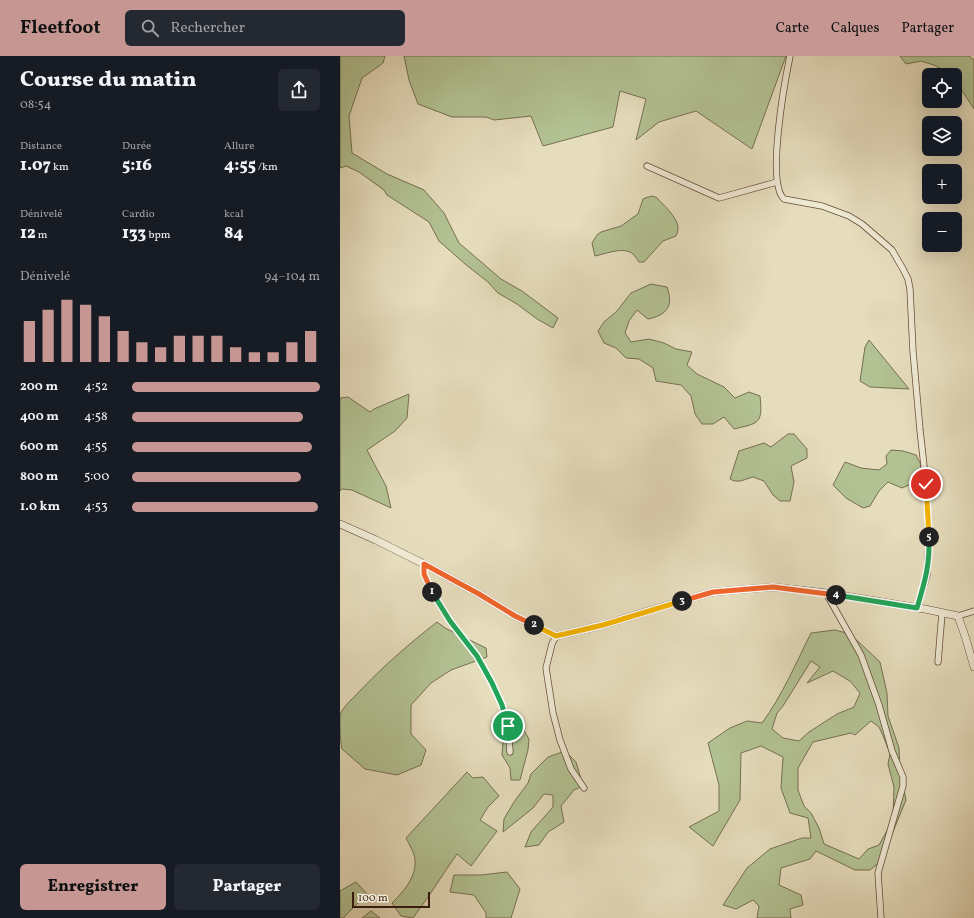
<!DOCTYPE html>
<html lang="fr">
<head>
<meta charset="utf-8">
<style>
  :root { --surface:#171b24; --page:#242831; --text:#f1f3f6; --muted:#9ea1a6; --accent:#c59692 }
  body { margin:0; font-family:Vollkorn,serif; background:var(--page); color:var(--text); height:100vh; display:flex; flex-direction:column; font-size:15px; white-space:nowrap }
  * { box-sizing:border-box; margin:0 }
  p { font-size:13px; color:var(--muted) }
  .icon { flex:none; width:22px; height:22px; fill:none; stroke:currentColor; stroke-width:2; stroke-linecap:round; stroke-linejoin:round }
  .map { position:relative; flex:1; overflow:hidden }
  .drawer { display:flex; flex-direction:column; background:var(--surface); width:340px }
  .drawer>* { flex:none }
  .buttons { position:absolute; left:582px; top:12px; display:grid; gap:8px }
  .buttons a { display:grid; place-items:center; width:40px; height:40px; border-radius:6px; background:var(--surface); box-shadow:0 4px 16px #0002; font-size:20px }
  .scale { position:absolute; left:12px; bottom:10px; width:78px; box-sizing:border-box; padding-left:4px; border:2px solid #3a1e0d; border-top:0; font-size:11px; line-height:14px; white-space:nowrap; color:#3a1e0d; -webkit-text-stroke:3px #efe9d4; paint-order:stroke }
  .pin { position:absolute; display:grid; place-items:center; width:34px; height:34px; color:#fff; margin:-17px; border:2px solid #fff; border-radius:50%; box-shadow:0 1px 4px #0007 }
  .km { position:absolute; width:20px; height:20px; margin:-10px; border-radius:50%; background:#222; color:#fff; font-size:11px; line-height:20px; text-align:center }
  .round { display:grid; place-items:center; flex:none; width:42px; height:42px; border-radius:6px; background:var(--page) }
  .headline { display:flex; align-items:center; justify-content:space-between; height:68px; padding:0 20px }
  h1 { font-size:22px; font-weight:800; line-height:30px }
  .metrics { display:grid; grid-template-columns:repeat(3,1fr); gap:6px; height:68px; padding:4px 20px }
  .metrics div { display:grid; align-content:center }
  .metrics b { font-size:17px; font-weight:800 }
  .metrics small { font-size:11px; font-weight:400 }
  .metrics p { font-size:11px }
  .chart { height:112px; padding:8px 20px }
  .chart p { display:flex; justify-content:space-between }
  .chart svg { width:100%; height:72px; margin-top:4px; stroke:var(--accent); stroke-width:6 }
  .cta { display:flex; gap:8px; margin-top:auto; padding:8px 20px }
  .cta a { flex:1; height:46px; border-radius:6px; background:var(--accent); color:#111; font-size:16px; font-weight:800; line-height:46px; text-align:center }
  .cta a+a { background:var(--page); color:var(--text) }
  ul { padding:0 20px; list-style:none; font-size:13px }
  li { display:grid; grid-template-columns:64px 48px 1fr; align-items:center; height:30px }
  li i { height:10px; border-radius:5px; background:var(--accent) }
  header { display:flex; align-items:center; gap:24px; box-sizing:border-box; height:56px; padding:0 20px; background:var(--accent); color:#111 }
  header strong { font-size:19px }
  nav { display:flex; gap:22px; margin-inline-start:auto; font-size:14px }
  .search { width:280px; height:36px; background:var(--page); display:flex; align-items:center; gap:10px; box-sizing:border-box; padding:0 14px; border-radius:6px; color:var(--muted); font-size:15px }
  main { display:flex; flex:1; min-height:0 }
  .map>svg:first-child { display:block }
  .green { fill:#b3c293; stroke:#767050; fill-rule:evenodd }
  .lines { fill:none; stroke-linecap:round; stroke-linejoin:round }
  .minor-casing { stroke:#654e39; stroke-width:7 }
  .tertiary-casing { stroke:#654e39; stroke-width:8 }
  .minor { stroke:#efe9d4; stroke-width:5.5 }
  .tertiary { stroke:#efe9d4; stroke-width:7 }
  .split-1-casing { stroke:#fff; stroke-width:8 }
  .split-2-casing { stroke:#fff; stroke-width:8 }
  .split-3-casing { stroke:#fff; stroke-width:8 }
  .split-4-casing { stroke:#fff; stroke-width:8 }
  .split-5-casing { stroke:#fff; stroke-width:8 }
  .split-6-casing { stroke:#fff; stroke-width:8 }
  .split-1 { stroke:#22a559; stroke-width:5 }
  .split-2 { stroke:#f0652b; stroke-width:5 }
  .split-3 { stroke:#f5b400; stroke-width:5 }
  .split-4 { stroke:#f0652b; stroke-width:5 }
  .split-5 { stroke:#22a559; stroke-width:5 }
  .split-6 { stroke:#f5b400; stroke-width:5 }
</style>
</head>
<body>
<header>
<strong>Fleetfoot</strong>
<div class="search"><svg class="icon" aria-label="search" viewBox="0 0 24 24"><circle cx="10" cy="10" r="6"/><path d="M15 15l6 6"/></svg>Rechercher</div>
<nav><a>Carte</a><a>Calques</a><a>Partager</a></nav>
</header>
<main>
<section class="drawer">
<div class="headline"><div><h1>Course du matin</h1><p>08:54</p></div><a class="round"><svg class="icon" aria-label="share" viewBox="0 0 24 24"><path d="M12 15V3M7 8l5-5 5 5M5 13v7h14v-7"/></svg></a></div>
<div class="metrics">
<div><p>Distance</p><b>1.07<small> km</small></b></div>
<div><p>Durée</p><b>5:16</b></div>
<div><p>Allure</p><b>4:55<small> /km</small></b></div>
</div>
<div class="metrics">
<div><p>Dénivelé</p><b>12<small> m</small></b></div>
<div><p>Cardio</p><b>133<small> bpm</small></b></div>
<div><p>kcal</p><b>84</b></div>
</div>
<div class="chart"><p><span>Dénivelé</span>94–104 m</p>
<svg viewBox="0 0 160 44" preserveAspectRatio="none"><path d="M5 44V19M15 44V12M25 44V6M35 44V9M45 44V16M55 44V25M65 44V32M75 44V35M85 44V28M95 44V28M105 44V28M115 44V35M125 44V38M135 44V38M145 44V32M155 44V25"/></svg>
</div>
<ul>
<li><b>200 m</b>4:52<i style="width:100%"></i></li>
<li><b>400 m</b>4:58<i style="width:91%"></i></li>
<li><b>600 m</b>4:55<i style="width:96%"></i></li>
<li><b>800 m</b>5:00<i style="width:90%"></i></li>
<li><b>1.0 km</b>4:53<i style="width:99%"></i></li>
</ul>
<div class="cta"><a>Enregistrer</a><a>Partager</a></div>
</section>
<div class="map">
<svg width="634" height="862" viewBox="0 0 634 862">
  <rect width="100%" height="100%" fill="#e6ddbd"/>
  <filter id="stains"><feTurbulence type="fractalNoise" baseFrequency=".005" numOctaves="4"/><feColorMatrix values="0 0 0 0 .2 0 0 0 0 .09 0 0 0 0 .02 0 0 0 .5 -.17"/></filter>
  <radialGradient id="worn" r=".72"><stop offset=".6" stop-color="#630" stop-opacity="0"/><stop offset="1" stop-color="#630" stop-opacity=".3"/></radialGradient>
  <g class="green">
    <polygon points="0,0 45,0 43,7 22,22 9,60 12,97 47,118 84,134 104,157 119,187 161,223 182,235 218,262 213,272 197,263 177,248 158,237 148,226 125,208 99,185 89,166 47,139 44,134 19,116 6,110 0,112"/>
    <polygon points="64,0 446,0 412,93 356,55 319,66 296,84 306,43 280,35 273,71 203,90 191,60 154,64 146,61 112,61 78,48 69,24"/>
    <path d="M560,0H629L634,4V53C630,46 615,26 615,19H612L594,9L581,5L566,8Z"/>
    <path d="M313,140L317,142C326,152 344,166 336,180L323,185L304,206H299C297,203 295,200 293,198C284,190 265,198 255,200L252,187L257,179L261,176L281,170L298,158L303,143L308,141Z"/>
    <path d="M311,228L327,231C334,250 327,259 308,263L297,254L289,265L285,277L291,286L309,283L324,287L336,293L352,296L347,309L357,318L384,331L395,342L409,336L420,340C423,368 419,367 394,373L384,361L373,368H362L355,358L351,340L341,329L316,325L313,312L299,303L286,302L276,292L264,287L258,275L264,266L277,255L291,237Z"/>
    <polygon points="529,284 569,333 530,331 520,325 525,291"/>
    <polygon points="69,338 67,362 55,375 27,394 46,430 51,452 12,434 2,433 0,435 0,342 8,341 30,356 34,353"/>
    <path d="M448,378H454L467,393V402L451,410L454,426L450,445H440L433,439L424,425L413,421C405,423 398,428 390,423L399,395L424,387L431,391Z"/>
    <polygon points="551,394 563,395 576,399 581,409 580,424 562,432 548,426 539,435 530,450 523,452 506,442 493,429 505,406 521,412 539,414 547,408 546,400"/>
    <path d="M97,566L105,572L146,592L147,601L111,614L91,627L71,649V678L86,694L81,709L57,719L25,713L2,693C0,687 0,666 0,659C3,651 11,644 17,638C42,611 69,588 97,566Z"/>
    <path d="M495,574L510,578L540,606L547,637L548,660L559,692L560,713L566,744L541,805L530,814H515L476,795L470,803L441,812L439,829L461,839L463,849L450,853L451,862H417L419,850L413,844L396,853L383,849L407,812L430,793L462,782H471L468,762L450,757L441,732L443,701L421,690L401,697L400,744L373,790L349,771L379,755V729L368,687L390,672L407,665L422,667C442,640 456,607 471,577ZM471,605L480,611L467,627L493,615L510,625L520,637L514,651L497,658L469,676L459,685L443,682L432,673L437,657L443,650ZM531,665L539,671L544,682L550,698L548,708L554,731L553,764L539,789L528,793L519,803L484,788L479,772L471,757L464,750L458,734V712L473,686L511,677L515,679Z"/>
    <polygon points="173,673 183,673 189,683 188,694 180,724 171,724 170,712 162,699 163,686"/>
    <polygon points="225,695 236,706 243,730 234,734 221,750 224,766 208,776 199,789 185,791 191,776 213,751 213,739 204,738 193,752 163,776 164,763 174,746 188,727 191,718 208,701"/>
    <path d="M127,716L133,722L143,721L159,740L148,751L140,764L157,775L131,810L117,798C102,819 89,841 73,862L61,860L52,847C63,836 77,821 75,803C74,796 69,788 66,782Z"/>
    <polygon points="167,816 180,833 171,862 146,862 146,857 134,839 110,836 114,819 141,819"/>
    <polygon points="16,826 27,838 4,861 4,862 0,862 0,835"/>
    <polygon points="31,855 40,862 22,862"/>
  </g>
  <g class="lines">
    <defs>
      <g id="minor">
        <path d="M450,0C445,24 426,127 444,143L482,150L509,160L522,168L552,194L563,213L568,223L570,233L573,295L580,374L586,428L589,485L587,519L577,552"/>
        <polyline points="307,110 379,142 437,126"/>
        <polyline points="84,508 84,518 90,533 110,565 137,600 152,627 162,649 168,670 170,696"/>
        <polyline points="486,537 521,599 539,649 552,695 563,721 563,730 538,817 541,862"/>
        <polyline points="618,560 634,555"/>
        <polyline points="216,580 212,588 206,612 213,657 220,684 231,713 244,732"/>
        <polyline points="598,606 602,557"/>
      </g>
      <polyline id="tertiary" points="0,468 36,484 84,508 139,538 175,560 216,580 263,569 318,552 373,536 433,531 486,537 585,553 618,560 626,583 634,611"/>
    </defs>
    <use href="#minor" class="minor-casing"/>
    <use href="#tertiary" class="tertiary-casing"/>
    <use href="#minor" class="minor"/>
    <use href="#tertiary" class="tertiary"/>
  </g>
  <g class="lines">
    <defs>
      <polyline id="split-1" points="92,536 110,565 137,600 152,627 162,649 168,670"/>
      <polyline id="split-2" points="92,536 84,518 84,508 139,538 175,560 194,569"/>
      <polyline id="split-3" points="194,569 216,580 263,569 342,545"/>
      <polyline id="split-4" points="342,545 373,536 433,531 496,539"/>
      <path id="split-5" d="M496,539L577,552C585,525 590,509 589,481"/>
      <polyline id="split-6" points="586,428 589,481"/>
    </defs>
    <use href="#split-1" class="split-1-casing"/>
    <use href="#split-2" class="split-2-casing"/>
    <use href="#split-3" class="split-3-casing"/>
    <use href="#split-4" class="split-4-casing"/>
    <use href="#split-5" class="split-5-casing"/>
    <use href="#split-6" class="split-6-casing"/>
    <use href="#split-1" class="split-1"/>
    <use href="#split-2" class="split-2"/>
    <use href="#split-3" class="split-3"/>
    <use href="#split-4" class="split-4"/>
    <use href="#split-5" class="split-5"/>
    <use href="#split-6" class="split-6"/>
  </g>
  <rect width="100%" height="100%" filter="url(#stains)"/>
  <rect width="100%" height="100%" fill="url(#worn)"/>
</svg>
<div class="buttons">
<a><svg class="icon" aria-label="locate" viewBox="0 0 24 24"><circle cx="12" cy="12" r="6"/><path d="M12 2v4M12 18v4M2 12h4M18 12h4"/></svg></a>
<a><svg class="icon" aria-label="layers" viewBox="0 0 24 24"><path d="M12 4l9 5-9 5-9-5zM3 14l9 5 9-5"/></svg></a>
<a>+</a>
<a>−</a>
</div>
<div class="scale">100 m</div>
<div class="pin" style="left:168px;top:670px;background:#1e9e55"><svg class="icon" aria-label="arrive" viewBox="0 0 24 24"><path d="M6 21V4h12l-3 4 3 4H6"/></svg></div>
<div class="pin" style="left:586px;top:428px;background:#d93025"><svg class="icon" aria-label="check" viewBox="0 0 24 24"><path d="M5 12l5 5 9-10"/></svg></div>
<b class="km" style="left:92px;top:536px">1</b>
<b class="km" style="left:194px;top:569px">2</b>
<b class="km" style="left:342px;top:545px">3</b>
<b class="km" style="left:496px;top:539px">4</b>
<b class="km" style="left:589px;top:481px">5</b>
</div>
</main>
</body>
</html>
